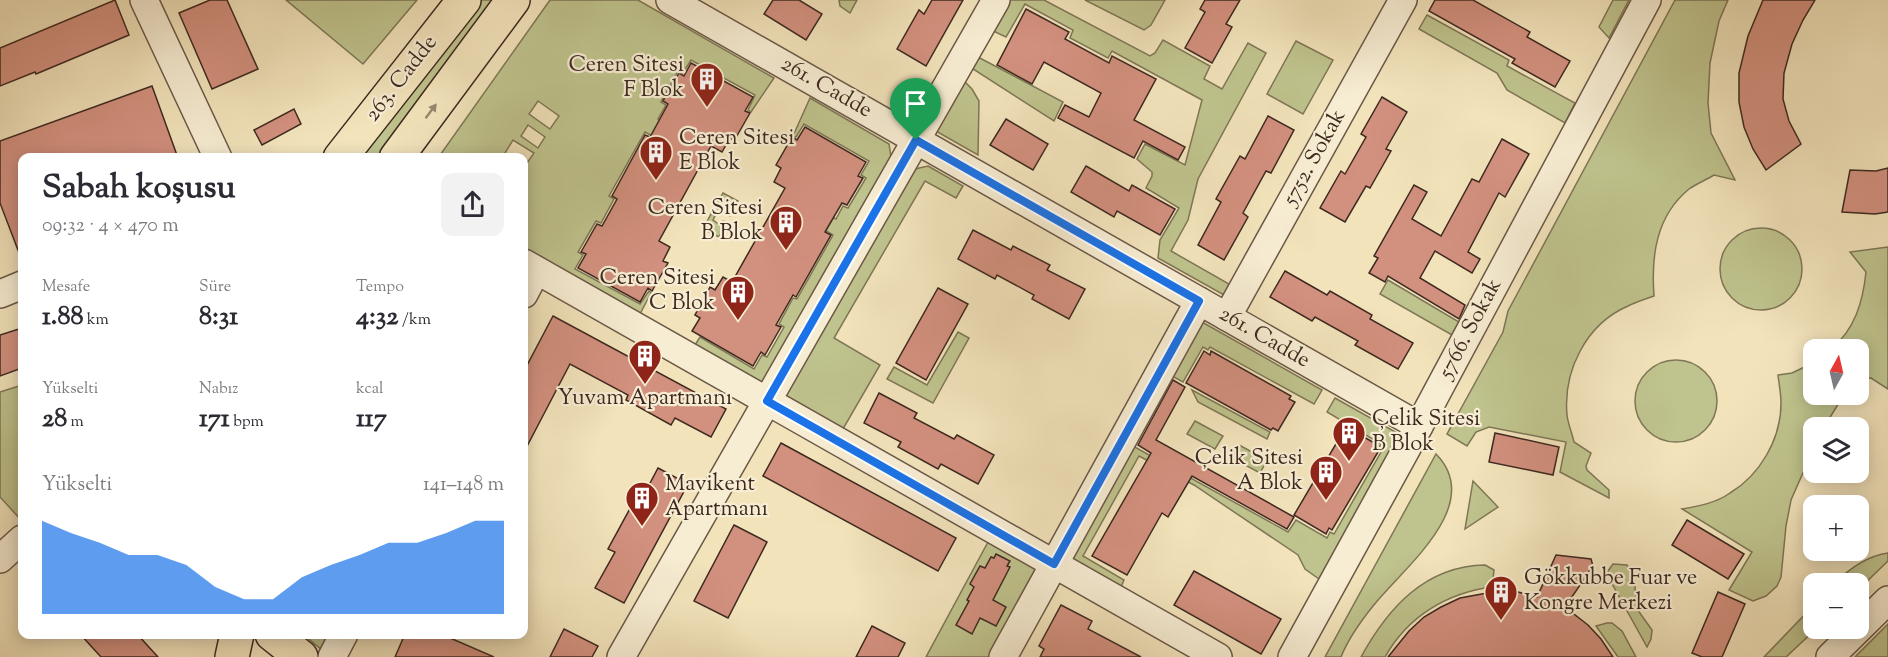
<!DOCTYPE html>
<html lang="tr">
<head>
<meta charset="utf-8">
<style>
  :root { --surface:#fff; --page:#f2f2f3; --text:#2b2b33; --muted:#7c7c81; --accent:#1a73e8 }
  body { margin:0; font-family:"Sorts Mill Goudy",serif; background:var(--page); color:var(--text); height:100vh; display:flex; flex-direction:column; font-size:22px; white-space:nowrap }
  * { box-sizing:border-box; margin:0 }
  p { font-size:20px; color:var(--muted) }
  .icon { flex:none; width:33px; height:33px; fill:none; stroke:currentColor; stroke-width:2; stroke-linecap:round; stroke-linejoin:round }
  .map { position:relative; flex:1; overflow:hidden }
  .sheet { position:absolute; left:18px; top:153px; width:510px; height:486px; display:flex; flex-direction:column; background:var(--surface); border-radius:12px; box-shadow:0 3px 15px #0003 }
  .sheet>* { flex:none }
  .needle { width:39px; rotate:8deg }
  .tools { position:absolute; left:1803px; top:339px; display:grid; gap:12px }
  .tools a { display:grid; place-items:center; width:66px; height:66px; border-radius:12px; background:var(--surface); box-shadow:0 3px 15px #0003; font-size:30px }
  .pin { position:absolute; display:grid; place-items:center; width:51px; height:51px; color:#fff; margin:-62px -26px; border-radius:50% 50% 50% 0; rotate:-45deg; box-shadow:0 0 6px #0007 }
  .pin .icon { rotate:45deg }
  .round { display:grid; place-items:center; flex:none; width:63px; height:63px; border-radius:12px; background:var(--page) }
  .overview { display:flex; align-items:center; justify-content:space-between; height:102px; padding:0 24px }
  h1 { font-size:33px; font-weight:800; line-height:45px }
  .stats { display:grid; grid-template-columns:repeat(3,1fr); gap:9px; height:102px; padding:6px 24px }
  .stats div { display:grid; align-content:center }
  .stats b { font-size:26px; font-weight:800 }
  .stats small { font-size:16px; font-weight:400 }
  .stats p { font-size:16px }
  .chart { height:168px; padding:12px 24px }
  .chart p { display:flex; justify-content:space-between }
  .chart svg { width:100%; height:108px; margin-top:6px; fill:var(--accent); opacity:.7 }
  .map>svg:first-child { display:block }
  .green { fill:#bfc38d; stroke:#7e7656; stroke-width:1.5; fill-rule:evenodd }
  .building { fill:#d2907e; stroke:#3e2920; stroke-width:1.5 }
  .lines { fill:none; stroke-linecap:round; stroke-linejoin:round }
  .minor-casing { stroke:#6b5847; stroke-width:30 }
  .major-casing { stroke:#3e2920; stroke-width:36 }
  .minor { stroke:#f7edd3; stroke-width:27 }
  .major { stroke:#f2e3bb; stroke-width:33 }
  .oneway { fill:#98866e }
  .route-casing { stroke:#fff; stroke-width:12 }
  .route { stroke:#1a73e8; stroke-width:8 }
  .labels { text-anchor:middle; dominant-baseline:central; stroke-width:4.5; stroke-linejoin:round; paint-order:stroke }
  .poi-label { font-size:22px; fill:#3e2920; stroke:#f7edd3; text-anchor:end }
  .street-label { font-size:22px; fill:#3e2920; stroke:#f7edd3 }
</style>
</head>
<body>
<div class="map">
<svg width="1888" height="657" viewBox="0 0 1888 657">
  <rect width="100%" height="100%" fill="#f2e3bb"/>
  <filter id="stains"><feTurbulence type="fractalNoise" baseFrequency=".00333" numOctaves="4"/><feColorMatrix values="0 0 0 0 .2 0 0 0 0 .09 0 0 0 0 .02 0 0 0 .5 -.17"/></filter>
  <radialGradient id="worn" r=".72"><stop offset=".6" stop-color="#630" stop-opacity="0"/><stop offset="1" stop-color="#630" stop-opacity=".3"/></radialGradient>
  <g class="green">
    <polygon points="286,0 417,0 363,64"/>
    <polygon points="473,0 502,0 382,157 353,158"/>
    <path d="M550,0H638L774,78L751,112L748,110L755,95L691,60L683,73L678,71L661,102L666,105L658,119L667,124L658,139L645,132L609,196L614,199L601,223L596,221L578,252L583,255L575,269L640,304L649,291L651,293L640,314L524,248V165L525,166L534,153L513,140L505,153L511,157L438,158ZM538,101L559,116L550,129L529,114ZM528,125L545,137L538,148L521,136Z"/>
    <polygon points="839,0 857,0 850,13 840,6"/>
    <polygon points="1008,0 1044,0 1150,56 1155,53 1163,40 1210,66 1204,79 1222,89 1248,43 1266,53 1198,179 1188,220 1171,251 1229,284 1224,295 1158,258 1160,240 1179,208 1146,188 1152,176 1152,172 1137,159 1145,144 1185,165 1202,100 1112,51 1108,58 1070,38 1073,30 1025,4 1006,37 991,30"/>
    <polygon points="1085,0 1165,0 1151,25 1144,30"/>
    <polygon points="1613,0 1629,0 1609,38 1599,27"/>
    <path d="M1675,0H1728L1719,21L1710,63L1708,103L1711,133L1735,180L1714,175C1706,180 1696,184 1689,189C1656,216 1651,256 1654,296C1645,299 1636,302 1628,306C1586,324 1563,371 1567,415C1568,424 1572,433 1574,442L1591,453L1586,466L1587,470L1609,490V498L1560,472L1566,442L1489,427L1476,432L1467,446L1447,434L1503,332L1508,311Z"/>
    <polygon points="1427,15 1509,60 1507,66 1575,103 1565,123 1507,90 1497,73 1419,29"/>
    <polygon points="1296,41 1333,60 1303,114 1267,94"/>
    <polygon points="976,56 1063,102 1054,121 970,67"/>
    <polygon points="963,80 972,89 979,101 978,155 934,130"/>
    <polygon points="810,98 889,144 891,157 763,384 695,345 700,337 754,369 762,355 767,357 784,327 779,324 793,298 797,299 833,235 820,227 826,214 836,219 843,206 848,208 866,178 861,175 869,161 804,124 796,137 793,136"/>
    <polygon points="928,166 963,186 956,198 925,181 834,338 880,365 843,429 784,396 915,169"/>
    <polygon points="723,193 738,201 730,216 727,214 729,209 721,205 718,209 715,207"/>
    <polygon points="711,214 715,216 713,220 720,225 723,221 727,222 719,237 703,229"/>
    <circle cx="1761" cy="269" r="41"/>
    <path d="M1888,247V389L1871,378L1859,379L1858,350L1831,349C1855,330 1863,301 1866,272L1850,252Z"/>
    <polygon points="1388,280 1459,322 1452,335 1380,294"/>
    <polygon points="1202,322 1322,390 1314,404 1210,347 1208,350 1203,347 1183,382 1172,376"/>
    <polygon points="958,332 969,338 933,403 887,379 894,367 927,385"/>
    <circle cx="1676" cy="401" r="41"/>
    <path d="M1813,363L1814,394L1844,395L1824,427L1814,428L1813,450L1791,500L1786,526L1781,577L1777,586L1766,596L1753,601L1729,590L1752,552L1682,509C1699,506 1716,503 1730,493C1760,475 1781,439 1781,403C1781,394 1779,384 1778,375L1792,373Z"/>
    <polygon points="22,385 22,521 0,497 0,392"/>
    <polygon points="1192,390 1270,432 1267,439 1198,402"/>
    <polygon points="1335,398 1399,434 1319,579 1305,569 1298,555 1194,485 1139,456 1083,556 1124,580 1121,587 1071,559 1133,446 1288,532 1296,520 1327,538 1330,532 1334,534 1381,452 1378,449 1381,444 1327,412"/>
    <polygon points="1195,421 1223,436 1215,449 1187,434"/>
    <polygon points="1239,445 1267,460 1260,473 1232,458"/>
    <path d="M1436,454C1486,505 1403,568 1373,606C1361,621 1348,639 1341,657H1325Z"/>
    <polygon points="1473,481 1498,507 1465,529"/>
    <polygon points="988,542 1040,571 992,657 926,657"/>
    <path d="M1888,553V561L1859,589L1858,584L1835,583C1849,569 1867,556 1888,553Z"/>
    <polygon points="1613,564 1627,565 1634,576 1637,609 1652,630 1651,639 1647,647 1611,582 1608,571"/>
    <path d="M1485,565L1494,570L1492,587C1447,593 1408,616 1385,657H1361C1388,608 1425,566 1485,565Z"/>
    <polygon points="1813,606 1814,628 1816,629 1786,657 1764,657"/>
    <polygon points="1607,623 1612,623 1622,631 1636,657 1618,657 1596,626"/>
    <polygon points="1888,624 1888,657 1855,657"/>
    <polygon points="304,635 330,635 322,650"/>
  </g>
  <g class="building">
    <polygon points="115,0 129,35 36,74 35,72 0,86 0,48"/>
    <polygon points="210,0 227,0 258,69 212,89 179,13"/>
    <polygon points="773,0 799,0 822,14 806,40 764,14"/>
    <polygon points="932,0 963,0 926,66 897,49 919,10 924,14"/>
    <polygon points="1205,0 1240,0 1226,24 1232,27 1212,63 1185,48 1205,12 1200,9"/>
    <polygon points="1435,0 1473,0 1530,32 1527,37 1570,61 1555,87 1512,63 1515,59 1429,11"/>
    <polygon points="1763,0 1815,0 1803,20 1792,44 1784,73 1783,99 1789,121 1801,144 1766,170 1753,149 1744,127 1739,102 1739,73 1748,36"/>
    <polygon points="1026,9 1069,32 1065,39 1109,63 1112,56 1156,79 1134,120 1185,147 1178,160 1143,141 1134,158 1058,118 1065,105 1089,117 1101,93 1044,62 1032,84 997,65"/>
    <polygon points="691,63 753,97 745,111 750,113 734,141 730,138 722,152 711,146 659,241 670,247 663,261 668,263 652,291 648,288 640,302 578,268 586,254 581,252 597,224 602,226 617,199 612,196 645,135 650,137 668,104 663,101 679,73 684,76"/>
    <polygon points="152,86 178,158 22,158 21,258 0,203 0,141"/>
    <polygon points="1382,97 1407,112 1386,149 1391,151 1370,188 1366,186 1345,222 1320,208 1341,171 1345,174 1366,137 1361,134"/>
    <polygon points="294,109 301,124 262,145 254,130"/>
    <polygon points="1268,116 1294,130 1271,173 1266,171 1243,213 1248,217 1224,260 1198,245 1221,202 1216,199 1240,156 1245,159"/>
    <polygon points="1006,119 1048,144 1033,170 990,145"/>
    <polygon points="805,127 866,162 858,176 863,178 847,205 842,203 825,232 831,235 796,297 793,295 776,325 781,327 765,355 761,352 753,366 692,331 700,318 695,315 710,287 715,290 723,277 732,282 785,188 774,182 781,168 776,165 792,137 797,140"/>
    <polygon points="1502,139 1529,154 1505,197 1499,193 1468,252 1480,259 1472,273 1435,251 1420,278 1465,305 1459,319 1388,276 1385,282 1369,273 1378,258 1374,256 1414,185 1427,192 1412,219 1441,236 1472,179 1479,182"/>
    <polygon points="1086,166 1129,191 1132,185 1175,209 1160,235 1117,211 1114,217 1071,192"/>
    <polygon points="1888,168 1888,212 1875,214 1842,212 1850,170 1876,171"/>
    <polygon points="973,230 1011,250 1013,246 1050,265 1047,270 1085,289 1069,319 1032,299 1034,295 997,275 995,279 958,259"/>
    <polygon points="1285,271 1327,295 1330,291 1372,315 1370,319 1413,343 1398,369 1355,345 1358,341 1315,317 1312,321 1270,297"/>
    <polygon points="938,288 968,304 926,380 896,363"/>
    <polygon points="553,316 726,409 711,437 675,418 671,425 626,400 628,395 570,364 524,452 524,371"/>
    <polygon points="22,328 22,368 0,376 0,335"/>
    <polygon points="1204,351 1210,355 1211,351 1291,396 1289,399 1295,402 1278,431 1273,428 1271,430 1186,383"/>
    <polygon points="1173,380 1185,387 1156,440 1294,517 1287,529 1192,476 1168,517 1162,513 1127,575 1092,556 1151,453 1138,445"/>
    <polygon points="879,393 917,413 914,418 954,439 957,435 994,455 978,484 941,464 938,469 898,447 901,442 864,423"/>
    <polygon points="1348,428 1378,445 1374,450 1378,452 1332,530 1329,528 1326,534 1294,515 1343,432 1345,434"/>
    <polygon points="1495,433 1559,447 1553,475 1489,462"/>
    <polygon points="781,443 956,538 938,571 763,476"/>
    <polygon points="658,468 688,484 624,603 595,588 615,552 608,549 633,503 638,506"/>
    <polygon points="1687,520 1744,554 1728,579 1672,545"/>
    <polygon points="734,525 767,542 728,618 694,601"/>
    <polygon points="996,554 1010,561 1007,566 1010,567 993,600 1006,607 996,626 980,618 972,634 956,625 969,601 967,600 974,587 970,584 980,566 985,568 991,557 994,558"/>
    <polygon points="1556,555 1591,559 1593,566 1565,607 1588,625 1601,639 1613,657 1388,657 1409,631 1424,617 1441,607 1460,598 1498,591 1518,592 1537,597"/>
    <polygon points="1194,571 1281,619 1261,654 1174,605"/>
    <polygon points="1718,592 1745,604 1722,657 1702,657 1692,653"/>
    <polygon points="1061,605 1092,621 1088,629 1141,657 1040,657 1044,649 1039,646"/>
    <polygon points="872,626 905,643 898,657 856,657"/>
    <polygon points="564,629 598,646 592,657 550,657"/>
    <polygon points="80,634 137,634 158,657 101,657"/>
    <polygon points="405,634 441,634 494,657 395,657"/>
  </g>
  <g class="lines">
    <defs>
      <g id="minor">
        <polyline points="144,0 218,158"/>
        <polyline points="670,0 1419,426"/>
        <polyline points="524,263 1218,657"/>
        <polyline points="0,294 22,285"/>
        <polyline points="524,294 536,271"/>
        <polyline points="1227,317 1403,0"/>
        <polyline points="0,559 22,539"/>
        <polyline points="332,657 344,634"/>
        <polyline points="621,657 996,0"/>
        <polyline points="1003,657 1199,301"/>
        <polyline points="1292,657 1419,426 1647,0"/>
        <polyline points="1830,657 1888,600"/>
      </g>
      <g id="major">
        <polyline points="340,158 464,0"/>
        <polyline points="396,158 513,0"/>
        <polyline points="272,634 301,657"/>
        <polyline points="232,657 237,634"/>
      </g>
    </defs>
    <use href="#minor" class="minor-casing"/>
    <use href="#major" class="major-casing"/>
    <use href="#minor" class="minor"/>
    <use href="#major" class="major"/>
  </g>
  <defs><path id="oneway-solid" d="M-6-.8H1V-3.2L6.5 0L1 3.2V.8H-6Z" transform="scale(1.5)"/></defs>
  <use class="oneway" href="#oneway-solid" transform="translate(431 111) rotate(-53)"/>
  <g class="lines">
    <defs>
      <polygon id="route" points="916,140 1199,301 1054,564 767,401"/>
    </defs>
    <use href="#route" class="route-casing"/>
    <use href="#route" class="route"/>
  </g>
  <defs>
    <symbol id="building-pin" viewBox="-11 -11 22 30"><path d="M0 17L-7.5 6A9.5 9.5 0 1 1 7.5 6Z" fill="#8f2418" stroke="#f7edd3"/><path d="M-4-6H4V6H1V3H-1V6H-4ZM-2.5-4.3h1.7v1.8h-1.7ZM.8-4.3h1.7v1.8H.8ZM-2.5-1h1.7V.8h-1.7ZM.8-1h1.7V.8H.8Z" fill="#fff"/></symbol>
  </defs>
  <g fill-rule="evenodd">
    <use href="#building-pin" x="688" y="60" width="38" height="52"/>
    <use href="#building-pin" x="637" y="133" width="38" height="52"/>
    <use href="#building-pin" x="767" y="203" width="38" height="52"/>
    <use href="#building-pin" x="719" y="273" width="38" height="52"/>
    <use href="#building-pin" x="626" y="337" width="38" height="52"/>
    <use href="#building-pin" x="1330" y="414" width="38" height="52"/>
    <use href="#building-pin" x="1307" y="453" width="38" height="52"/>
    <use href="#building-pin" x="623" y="479" width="38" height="52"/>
    <use href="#building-pin" x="1482" y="573" width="38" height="52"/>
  </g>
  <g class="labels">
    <g class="poi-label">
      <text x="684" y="66">Ceren Sitesi<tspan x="684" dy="25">F Blok</tspan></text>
      <text x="679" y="139" text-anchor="start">Ceren Sitesi<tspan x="679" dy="25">E Blok</tspan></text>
      <text x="763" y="209">Ceren Sitesi<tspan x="763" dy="25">B Blok</tspan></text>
      <text x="715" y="279">Ceren Sitesi<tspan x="715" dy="25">C Blok</tspan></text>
      <text x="645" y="399" text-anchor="middle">Yuvam Apartmanı</text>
      <text x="1372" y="420" text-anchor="start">Çelik Sitesi<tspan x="1372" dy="25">B Blok</tspan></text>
      <text x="1303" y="459">Çelik Sitesi<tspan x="1303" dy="25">A Blok</tspan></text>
      <text x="665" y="485" text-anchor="start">Mavikent<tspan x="665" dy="25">Apartmanı</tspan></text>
      <text x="1524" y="579" text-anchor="start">Gökkubbe Fuar ve<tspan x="1524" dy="25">Kongre Merkezi</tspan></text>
    </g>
    <g class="street-label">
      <text transform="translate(402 79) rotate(-52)">263. Cadde</text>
      <text transform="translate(826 88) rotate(30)">261. Cadde</text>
      <text transform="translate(1315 158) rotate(-61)">5752. Sokak</text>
      <text transform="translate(1471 329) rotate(-62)">5766. Sokak</text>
      <text transform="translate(1264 338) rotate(30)">261. Cadde</text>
    </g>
  </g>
  <rect width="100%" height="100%" filter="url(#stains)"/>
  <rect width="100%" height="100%" fill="url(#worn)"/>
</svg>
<div class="tools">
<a><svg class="needle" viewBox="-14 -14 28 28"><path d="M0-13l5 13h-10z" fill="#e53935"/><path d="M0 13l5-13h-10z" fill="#7c7c81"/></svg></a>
<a><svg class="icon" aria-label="layers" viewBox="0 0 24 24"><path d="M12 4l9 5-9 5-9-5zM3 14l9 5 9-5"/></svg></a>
<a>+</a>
<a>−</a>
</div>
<div class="pin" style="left:916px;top:140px;background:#1e9e55"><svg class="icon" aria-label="arrive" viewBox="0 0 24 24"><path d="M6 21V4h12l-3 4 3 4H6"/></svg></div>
<section class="sheet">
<div class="overview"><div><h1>Sabah koşusu</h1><p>09:32 · 4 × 470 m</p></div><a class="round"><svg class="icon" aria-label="share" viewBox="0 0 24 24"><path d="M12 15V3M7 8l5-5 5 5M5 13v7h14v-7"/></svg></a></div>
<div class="stats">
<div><p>Mesafe</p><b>1.88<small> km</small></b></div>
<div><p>Süre</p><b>8:31</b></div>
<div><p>Tempo</p><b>4:32<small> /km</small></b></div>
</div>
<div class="stats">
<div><p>Yükselti</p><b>28<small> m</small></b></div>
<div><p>Nabız</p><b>171<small> bpm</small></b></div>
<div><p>kcal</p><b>117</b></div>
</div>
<div class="chart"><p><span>Yükselti</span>141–148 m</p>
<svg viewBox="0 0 160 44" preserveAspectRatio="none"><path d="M0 44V6L10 11L20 15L30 20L40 20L50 24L60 33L70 38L80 38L90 29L100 24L110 20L120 15L130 15L140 11L150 6L160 6V44z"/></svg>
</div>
</section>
</div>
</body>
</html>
